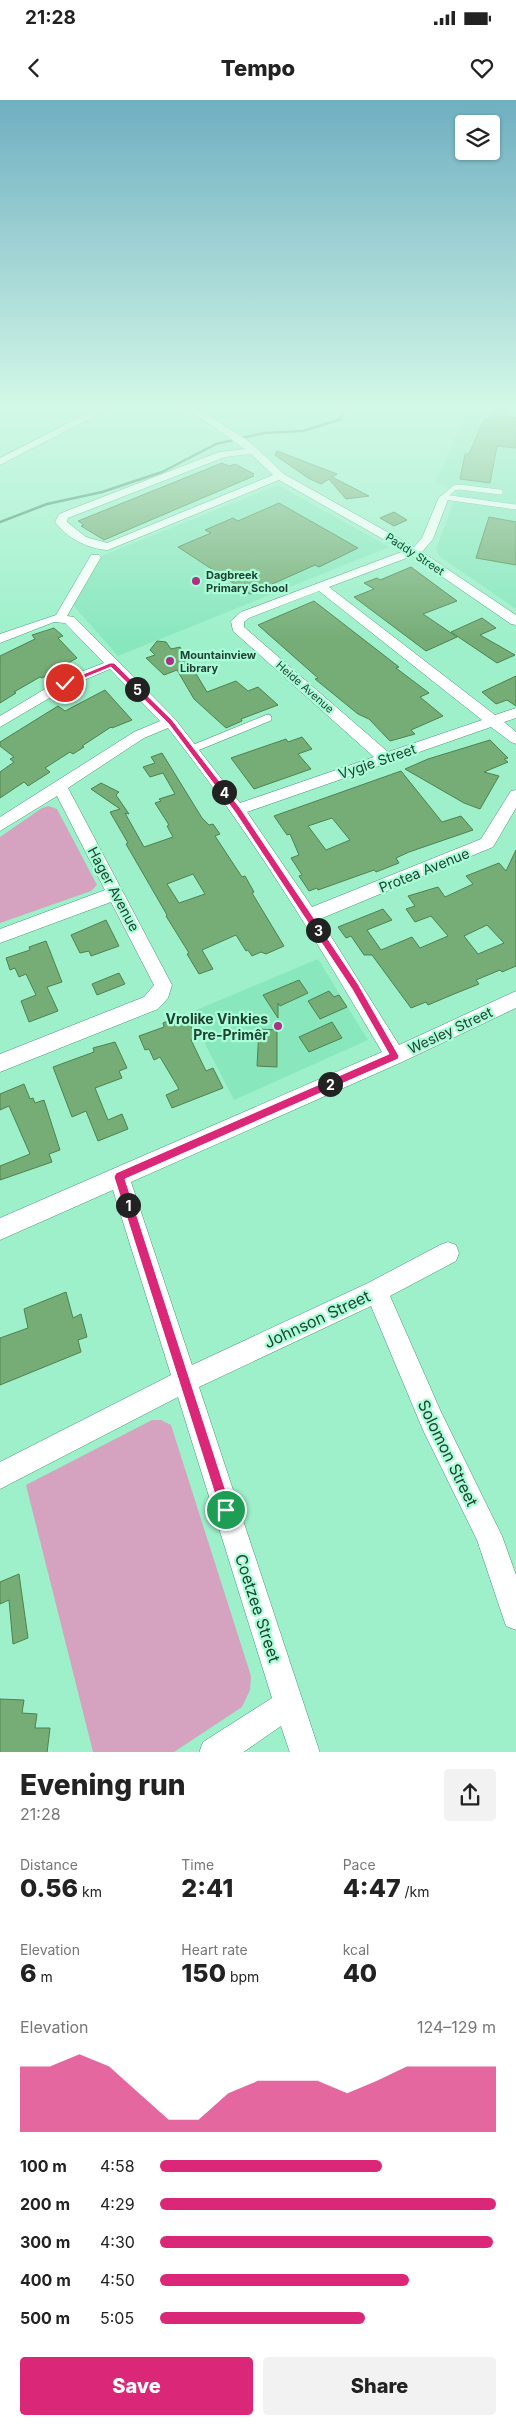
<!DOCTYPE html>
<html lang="en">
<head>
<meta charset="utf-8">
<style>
  :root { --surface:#fff; --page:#f2f2f2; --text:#222; --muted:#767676; --accent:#db2777 }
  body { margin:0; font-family:Inter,sans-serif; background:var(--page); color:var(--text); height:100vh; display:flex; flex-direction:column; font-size:19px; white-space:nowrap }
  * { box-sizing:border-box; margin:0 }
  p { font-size:16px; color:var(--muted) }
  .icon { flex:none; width:28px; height:28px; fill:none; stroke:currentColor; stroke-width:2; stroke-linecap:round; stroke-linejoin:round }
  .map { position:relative; height:1652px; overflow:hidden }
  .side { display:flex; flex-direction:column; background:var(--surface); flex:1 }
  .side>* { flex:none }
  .fabs { position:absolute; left:455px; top:15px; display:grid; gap:10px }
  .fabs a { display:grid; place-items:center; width:45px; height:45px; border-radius:5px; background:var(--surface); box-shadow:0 1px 4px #0004; font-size:25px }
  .pin { position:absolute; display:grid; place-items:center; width:42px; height:42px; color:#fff; margin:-21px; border:2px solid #fff; border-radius:50%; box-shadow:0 1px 5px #0007 }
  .km { position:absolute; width:25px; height:25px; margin:-12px; border-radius:50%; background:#222; color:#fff; font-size:14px; line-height:25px; text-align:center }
  .round { display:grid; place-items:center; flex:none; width:52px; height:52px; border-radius:5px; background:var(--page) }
  .headline { display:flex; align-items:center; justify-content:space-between; height:85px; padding:0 20px }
  h1 { font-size:28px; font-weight:800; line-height:38px }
  .figures { display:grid; grid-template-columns:repeat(3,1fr); gap:8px; height:85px; padding:5px 20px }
  .figures div { display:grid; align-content:center }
  .figures b { font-size:25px; font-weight:800 }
  .figures small { font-size:14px; font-weight:400 }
  .figures p { font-size:14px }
  .chart { height:140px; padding:10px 20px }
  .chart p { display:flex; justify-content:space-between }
  .chart svg { width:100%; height:90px; margin-top:5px; fill:var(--accent); opacity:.7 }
  .action { display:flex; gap:10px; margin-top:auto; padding:10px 20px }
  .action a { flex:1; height:58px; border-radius:5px; background:var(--accent); color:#fff; font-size:20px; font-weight:800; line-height:58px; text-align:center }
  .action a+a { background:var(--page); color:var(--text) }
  ul { padding:0 20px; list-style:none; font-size:16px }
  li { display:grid; grid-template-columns:80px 60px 1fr; align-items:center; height:38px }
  li i { height:12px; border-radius:6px; background:var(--accent) }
  .status { display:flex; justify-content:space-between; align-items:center; height:35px; padding:0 25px; background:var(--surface); direction:ltr }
  .status svg { height:14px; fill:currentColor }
  header { display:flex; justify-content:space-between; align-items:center; height:65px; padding:0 20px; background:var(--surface); font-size:22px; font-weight:800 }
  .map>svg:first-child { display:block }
  .built { fill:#89e7be }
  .green { fill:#d5a3bf }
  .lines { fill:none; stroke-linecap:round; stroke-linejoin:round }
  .stream { stroke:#49896d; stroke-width:2.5 }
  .building { fill:#76ad76; stroke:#4d824d; fill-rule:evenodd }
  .lane-far1-casing { stroke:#439674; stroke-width:5.5 }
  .lane-casing { stroke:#439674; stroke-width:8 }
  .street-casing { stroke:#439674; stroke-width:1 }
  .lane-far1 { stroke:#fff; stroke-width:5 }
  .lane { stroke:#fff; stroke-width:7 }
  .street { fill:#fff; fill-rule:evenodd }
  .route { fill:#db2777; stroke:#fff }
  .poi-dot { fill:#ac3083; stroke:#aafed7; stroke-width:2 }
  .labels { text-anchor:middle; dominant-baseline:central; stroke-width:4.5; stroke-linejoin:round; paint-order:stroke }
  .far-street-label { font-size:11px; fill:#204234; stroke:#aafed7 }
  .far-poi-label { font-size:11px; font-weight:bold; fill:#204234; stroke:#aafed7; text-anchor:start }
  .street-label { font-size:14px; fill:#204234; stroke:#aafed7 }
  .poi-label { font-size:14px; font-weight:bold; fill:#204234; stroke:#aafed7; text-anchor:end }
  .near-street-label { font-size:16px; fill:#204234; stroke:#aafed7 }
</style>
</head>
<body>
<div class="status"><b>21:28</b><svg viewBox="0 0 49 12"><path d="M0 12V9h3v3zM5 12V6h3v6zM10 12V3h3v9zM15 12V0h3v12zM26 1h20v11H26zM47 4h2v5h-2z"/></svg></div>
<header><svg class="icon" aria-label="back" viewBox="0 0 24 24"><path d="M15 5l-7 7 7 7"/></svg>Tempo<svg class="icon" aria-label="heart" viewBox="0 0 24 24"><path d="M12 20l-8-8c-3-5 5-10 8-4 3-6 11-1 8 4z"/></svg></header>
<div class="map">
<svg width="516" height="1653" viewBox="0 0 516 1653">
  <rect width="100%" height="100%" fill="#9df0ca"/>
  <g class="built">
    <polygon points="468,307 516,307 516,509 439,456 436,449 457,393 436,382"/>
    <polygon points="278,385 389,447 118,556 72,504 99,457"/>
    <polygon points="318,859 368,940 234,1000 189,913"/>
  </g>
  <g class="green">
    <polygon points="48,706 57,709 97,785 91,791 0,823 0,737 42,708"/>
    <polygon points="152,1320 161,1320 171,1325 251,1576 250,1590 242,1607 174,1652 93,1652 26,1385"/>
  </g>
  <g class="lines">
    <polyline class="stream" points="0,422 47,404 102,392 162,372 216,344 264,333 303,331 341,319 344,307"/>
  </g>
  <g class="building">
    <polygon points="495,307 507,307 504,317 516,318 516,348 497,346 490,383 460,379 465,354 469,354 484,319 490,320"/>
    <polygon points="277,351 337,374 332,377 369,396 346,399 329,379 321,384 308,378 275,355"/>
    <polygon points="222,363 229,366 235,364 254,374 252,375 254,376 104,440 81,426 84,425 78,421"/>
    <polygon points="279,403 358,448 319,467 315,465 250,494 178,447 211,433 205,430 233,418 238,421"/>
    <polygon points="394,412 407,420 394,426 380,418"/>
    <polygon points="489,417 516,422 516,465 476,458"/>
    <polygon points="411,467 457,501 423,514 457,537 426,551 354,497 374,489 364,483 377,478 380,480"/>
    <polygon points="314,501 399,567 396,568 429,593 420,597 443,616 411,630 415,634 390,641 369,619 358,614 315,579 318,578 258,525"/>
    <polygon points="482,518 496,528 480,535 515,555 497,563 451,532"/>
    <polygon points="54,528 63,536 58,538 77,558 42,578 40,577 14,592 16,593 0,603 0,556 35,539 32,535"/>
    <polygon points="157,541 166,542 171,549 180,547 207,592 236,581 248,591 258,587 278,605 241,619 242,621 226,628 194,599 177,570 164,575 146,558 155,555 150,550"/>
    <polygon points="516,576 516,606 507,600 496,604 482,592"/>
    <polygon points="105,590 132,620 112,628 111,627 82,646 84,647 73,654 70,652 45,668 50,672 28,686 24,682 0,698 0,672 14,662 10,659 14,657 0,646 0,642 58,606 65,611"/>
    <polygon points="302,637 312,649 298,654 311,669 254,689 231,658 286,639 288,642"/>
    <polygon points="490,640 508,658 504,659 508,662 484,672 499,676 480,709 464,703 405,669 428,659"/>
    <path d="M162,653L202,718L209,725L213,724L220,734L215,736L242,777L245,776L254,792L252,793L284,846L266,854L261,852L252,856L248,850L246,851L236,835L202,850L213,869L199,874L187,854L189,853L166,816L167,815L126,744L128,743L110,712L120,709L91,689L101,683L119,692L116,695L129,714L125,713L144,747L173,737L167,726L169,725L155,703L161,701L159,699L175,694L163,673L150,677L143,667L155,663L151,657ZM193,774L205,794L179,803L167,784Z"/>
    <path d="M401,671L442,722L461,716L473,730L409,752L396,758L399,763L376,772L374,770L318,790L317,788L309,791L299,776L302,775L291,758L299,755L290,734L287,735L274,716ZM332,718L350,740L326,750L308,726Z"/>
    <path d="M516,750V866L502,872L500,870L476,880L479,884L454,894L428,905L426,902L411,908L372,855H364L351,836L346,838L338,827L383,809L392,820L367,830L381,850L412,837L420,848L448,836L431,816L415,822L406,809L415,806L408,796L438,787L445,797L473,784L466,776L499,763L506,771ZM487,825L504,843L478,854L464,836Z"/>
    <polygon points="106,820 119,846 91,856 89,851 80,853 71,835"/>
    <polygon points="46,841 62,882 47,887 58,911 29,922 21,901 36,895 26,874 19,877 15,868 10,870 6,858 30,850 29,847"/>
    <polygon points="119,873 125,884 97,895 92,884"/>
    <polygon points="299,880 308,893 280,906 278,903 278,918 263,895"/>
    <polygon points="329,891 334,897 339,895 347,907 320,919 308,901"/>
    <polygon points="180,916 185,926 190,924 197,938 191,940 206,971 213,968 223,988 172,1008 166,995 179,989 160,957 154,960 149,949 145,950 139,936 164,927 163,923"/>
    <polygon points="332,922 342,938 309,952 299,937"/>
    <polygon points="259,929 277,930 277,967 257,966"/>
    <polygon points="115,942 127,968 119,971 122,978 95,988 108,1020 122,1014 128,1029 98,1041 86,1011 72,1017 53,967 94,952 93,948"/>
    <polygon points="24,984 30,999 33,998 35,1003 44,1000 60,1050 49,1054 52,1062 0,1080 0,1066 30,1054 9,1006 0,1010 0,994"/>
    <polygon points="66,1192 73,1218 81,1214 87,1237 78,1240 81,1252 0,1285 0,1238 28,1228 24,1209"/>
    <polygon points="19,1474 28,1538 13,1544 9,1500 0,1504 0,1482"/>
    <polygon points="0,1599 24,1600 22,1613 37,1614 35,1628 50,1628 47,1653 0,1653"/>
  </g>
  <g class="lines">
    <defs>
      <g id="lane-far1">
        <polyline points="444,397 516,407"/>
        <polyline points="444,397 454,388 459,387 500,392"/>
      </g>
      <polyline id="lane" points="192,649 268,618"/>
      <g id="street">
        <polygon points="100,307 112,307 0,365 0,358"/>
        <path d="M185,307H196L250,342L284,374L414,447L422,438L439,397L444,394L448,395L449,397L433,439L422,452L516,515V525L511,524L412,456L329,487L495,615L516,608V618L504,622L516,632V644L511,642L491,627L247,712L312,807L481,739L511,691L516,690V708L493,747L320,819L399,945L516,891V908L402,962L131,1082L192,1265L368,1183L440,1145L448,1142L456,1145L459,1153L456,1161L390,1196L441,1312L502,1436L516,1475V1530L506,1526L477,1440L423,1330L371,1206L199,1287L320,1653H290L281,1626L242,1653H199L203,1642L272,1598L178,1297L0,1389V1362L171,1275L113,1090L0,1140V1118L382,952C317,841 249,730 168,628L144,638L68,688L172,885L168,898L158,909L0,972V954L144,897L154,885L111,802L0,843V829L105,790L57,696L0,731V717L134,632L160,621L110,569L70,586L0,627V616L60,580L104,563L65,523L54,522L0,543V534L56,515L91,455H99L101,457L67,516L74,517L175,619L240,703L374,657L233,531L231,521L241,512L404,451L279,380L108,450C88,449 67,438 55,422L59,414L64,412L219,352L245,349ZM251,354L273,375L107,443L86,437L67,422L68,418L225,357ZM319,491L482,620L388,652L244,527V522L249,518Z"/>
      </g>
    </defs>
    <use href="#lane-far1" class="lane-far1-casing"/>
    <use href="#lane" class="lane-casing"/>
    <use href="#street" class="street-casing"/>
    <use href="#lane-far1" class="lane-far1"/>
    <use href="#lane" class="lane"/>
    <use href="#street" class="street"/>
  </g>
  <linearGradient id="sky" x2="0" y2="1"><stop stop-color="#6fafc1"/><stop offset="0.57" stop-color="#d3f8e7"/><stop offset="1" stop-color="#d3f8e7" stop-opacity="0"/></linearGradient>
  <rect width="516" height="539" fill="url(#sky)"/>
  <polygon class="route" points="110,563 114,563 172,620 240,708 358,884 399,956 398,959 125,1079 232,1410 230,1415 226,1417 222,1415 220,1410 114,1077 116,1073 389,954 352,889 235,712 168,623 111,567 67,585 62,583"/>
  <g class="poi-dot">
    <circle cx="196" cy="481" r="5"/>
    <circle cx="170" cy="561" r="5"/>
    <circle cx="278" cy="926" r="5"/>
  </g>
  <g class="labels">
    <g class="far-street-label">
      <text transform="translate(415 454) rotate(33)">Paddy Street</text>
      <text transform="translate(305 587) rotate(41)">Heide Avenue</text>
    </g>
    <g class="far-poi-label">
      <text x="206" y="475">Dagbreek<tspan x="206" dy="13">Primary School</tspan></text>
      <text x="180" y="555">Mountainview<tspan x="180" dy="13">Library</tspan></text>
    </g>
    <g class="street-label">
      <text transform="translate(377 661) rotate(-19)">Vygie Street</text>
      <text transform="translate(424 770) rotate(-22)">Protea Avenue</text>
      <text transform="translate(114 789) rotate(62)">Hager Avenue</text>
      <text transform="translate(450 930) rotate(-25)">Wesley Street</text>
    </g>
    <g class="poi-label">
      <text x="268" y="918">Vrolike Vinkies<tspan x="268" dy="16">Pre-Primêr</tspan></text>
    </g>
    <g class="near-street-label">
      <text transform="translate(317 1219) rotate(-25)">Johnson Street</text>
      <text transform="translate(448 1353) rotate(64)">Solomon Street</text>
      <text transform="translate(258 1508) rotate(72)">Coetzee Street</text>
    </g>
  </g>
</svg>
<div class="fabs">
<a><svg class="icon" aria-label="layers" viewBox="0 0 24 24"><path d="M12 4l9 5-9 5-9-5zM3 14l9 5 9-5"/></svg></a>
</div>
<div class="pin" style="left:226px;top:1410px;background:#1e9e55"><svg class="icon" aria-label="arrive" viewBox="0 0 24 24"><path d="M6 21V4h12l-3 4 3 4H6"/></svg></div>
<div class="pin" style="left:65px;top:583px;background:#d93025"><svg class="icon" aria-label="check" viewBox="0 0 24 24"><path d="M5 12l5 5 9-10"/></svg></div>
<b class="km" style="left:128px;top:1105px">1</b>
<b class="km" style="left:330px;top:984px">2</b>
<b class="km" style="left:318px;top:830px">3</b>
<b class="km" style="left:224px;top:692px">4</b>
<b class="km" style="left:137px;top:589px">5</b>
</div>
<section class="side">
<div class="headline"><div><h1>Evening run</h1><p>21:28</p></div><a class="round"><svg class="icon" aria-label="share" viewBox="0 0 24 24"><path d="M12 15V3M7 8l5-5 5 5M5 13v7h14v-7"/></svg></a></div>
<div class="figures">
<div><p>Distance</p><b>0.56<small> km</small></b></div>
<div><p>Time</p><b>2:41</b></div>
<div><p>Pace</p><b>4:47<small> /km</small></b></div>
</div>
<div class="figures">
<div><p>Elevation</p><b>6<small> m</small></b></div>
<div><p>Heart rate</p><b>150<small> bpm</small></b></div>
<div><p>kcal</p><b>40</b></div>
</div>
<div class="chart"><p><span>Elevation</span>124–129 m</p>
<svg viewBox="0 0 160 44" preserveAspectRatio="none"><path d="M0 44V12L10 12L20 6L30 12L40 25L50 38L60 38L70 25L80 19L90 19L100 19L110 25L120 19L130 12L140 12L150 12L160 12V44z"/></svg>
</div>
<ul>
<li><b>100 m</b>4:58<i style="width:66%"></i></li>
<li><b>200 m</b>4:29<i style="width:100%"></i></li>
<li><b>300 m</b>4:30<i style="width:99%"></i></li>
<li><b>400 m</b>4:50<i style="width:74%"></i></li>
<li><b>500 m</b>5:05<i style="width:61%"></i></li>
</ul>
<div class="action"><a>Save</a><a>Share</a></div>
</section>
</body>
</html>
